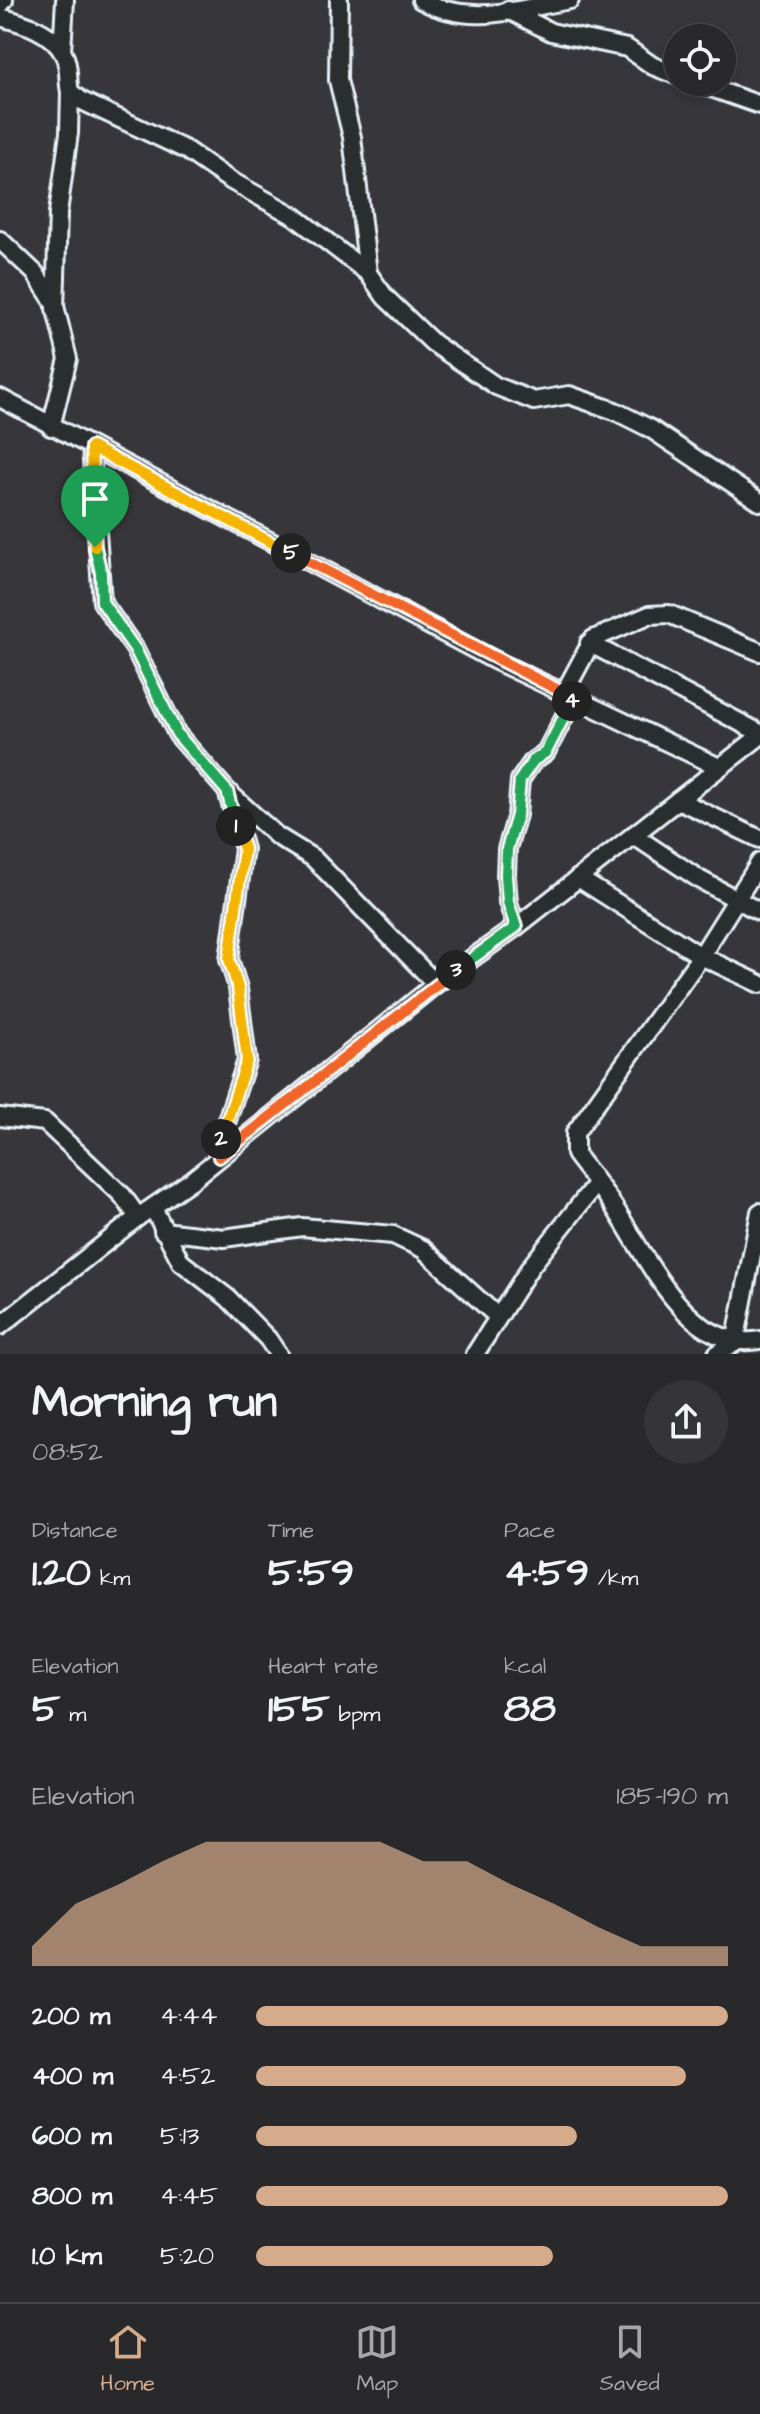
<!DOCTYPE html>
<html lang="en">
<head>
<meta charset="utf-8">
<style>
  :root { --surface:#29292c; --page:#353538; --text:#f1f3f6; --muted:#a5a6a9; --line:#454548; --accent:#d6ab8b }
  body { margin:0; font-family:"Architects Daughter",sans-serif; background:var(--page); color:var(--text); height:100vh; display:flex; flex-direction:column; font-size:30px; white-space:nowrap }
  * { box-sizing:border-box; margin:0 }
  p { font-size:26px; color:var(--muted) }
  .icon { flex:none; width:44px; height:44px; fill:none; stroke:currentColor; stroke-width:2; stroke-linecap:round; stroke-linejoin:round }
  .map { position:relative; height:1354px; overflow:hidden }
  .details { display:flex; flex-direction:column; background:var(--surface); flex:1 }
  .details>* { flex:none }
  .controls { position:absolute; left:664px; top:24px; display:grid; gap:16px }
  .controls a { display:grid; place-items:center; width:72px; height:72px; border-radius:50%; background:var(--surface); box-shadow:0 4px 12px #0003,0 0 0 2px var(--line); font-size:40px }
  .pin { position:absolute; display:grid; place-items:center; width:68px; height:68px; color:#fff; margin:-82px -34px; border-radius:50% 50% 50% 0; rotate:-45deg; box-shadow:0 0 8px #0007 }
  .pin .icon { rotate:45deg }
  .km { position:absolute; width:40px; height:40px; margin:-20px; border-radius:50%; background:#222; color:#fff; font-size:22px; line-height:40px; text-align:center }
  .round { display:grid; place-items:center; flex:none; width:84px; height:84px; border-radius:42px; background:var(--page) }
  .summary { display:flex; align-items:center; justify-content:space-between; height:136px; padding:0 32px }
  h1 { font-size:44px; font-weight:700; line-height:60px }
  .stats { display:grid; grid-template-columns:repeat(3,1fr); gap:12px; height:136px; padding:8px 32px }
  .stats div { display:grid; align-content:center }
  .stats b { font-size:40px; font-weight:700 }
  .stats small { font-size:22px; font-weight:400 }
  .stats p { font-size:22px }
  .chart { height:224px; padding:16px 32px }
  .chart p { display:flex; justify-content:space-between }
  .chart svg { width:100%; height:144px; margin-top:8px; fill:var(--accent); opacity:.7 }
  ul { padding:0 32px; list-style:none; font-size:26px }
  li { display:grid; grid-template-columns:128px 96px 1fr; align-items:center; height:60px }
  li i { height:20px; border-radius:10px; background:var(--accent) }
  .menu { display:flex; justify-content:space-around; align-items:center; height:112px; border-top:2px solid var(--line); background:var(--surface); font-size:22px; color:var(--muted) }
  .menu a { display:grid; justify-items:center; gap:4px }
  .menu .on { color:var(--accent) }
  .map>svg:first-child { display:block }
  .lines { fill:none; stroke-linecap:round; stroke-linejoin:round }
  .minor-casing { stroke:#e8f1f8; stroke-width:22 }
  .minor { stroke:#2a2d2e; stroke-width:16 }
  .split-1-casing { stroke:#fff; stroke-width:16 }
  .split-2-casing { stroke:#fff; stroke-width:16 }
  .split-3-casing { stroke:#fff; stroke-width:16 }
  .split-4-casing { stroke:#fff; stroke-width:16 }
  .split-5-casing { stroke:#fff; stroke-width:16 }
  .split-6-casing { stroke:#fff; stroke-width:16 }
  .split-1 { stroke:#22a559; stroke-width:10 }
  .split-2 { stroke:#f5b400; stroke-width:10 }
  .split-3 { stroke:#f0652b; stroke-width:10 }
  .split-4 { stroke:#22a559; stroke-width:10 }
  .split-5 { stroke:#f0652b; stroke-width:10 }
  .split-6 { stroke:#f5b400; stroke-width:10 }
</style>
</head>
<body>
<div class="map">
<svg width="760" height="1354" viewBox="0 0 760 1354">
  <rect width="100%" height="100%" fill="#37373b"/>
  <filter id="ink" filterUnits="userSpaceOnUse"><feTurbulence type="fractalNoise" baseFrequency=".0125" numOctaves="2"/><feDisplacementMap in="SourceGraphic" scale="16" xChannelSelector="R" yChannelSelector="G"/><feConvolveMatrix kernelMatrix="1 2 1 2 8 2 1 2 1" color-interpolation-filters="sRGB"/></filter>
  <g filter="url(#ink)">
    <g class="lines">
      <defs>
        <g id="minor">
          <polyline points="339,0 338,80 352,137 368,273"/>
          <path d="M421,0C471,27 517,9 570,0"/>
          <polyline points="0,5 4,0"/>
          <polyline points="508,10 551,32 627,48 653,66 678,76"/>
          <path d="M0,17C23,23 53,31 64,55C70,66 67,80 70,92L82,101L186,150L228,179L294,216L368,273L385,297L433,343L496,386L534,401L569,395L615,411L651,429L760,502"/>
          <polyline points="62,51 65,0"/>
          <polyline points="694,82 760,105"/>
          <polyline points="0,240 35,273 54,302 68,359 51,427"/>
          <polyline points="55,309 58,213 69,133 70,92"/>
          <polyline points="0,398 494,660 719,767"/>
          <polyline points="91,447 102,602 135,649 177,734 227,791 277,836 313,858 436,984"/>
          <polyline points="589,643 760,733"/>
          <polyline points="564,693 593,639 649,615 669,614 760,652"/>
          <polyline points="678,800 760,839"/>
          <polyline points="633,835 699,879 760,912"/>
          <path d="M760,862L701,956L575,1133V1154C586,1169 598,1183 608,1198C644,1248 684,1354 760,1340"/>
          <polyline points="578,878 701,956 760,984"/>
          <polyline points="516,927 508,902 506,876 507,849 517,815 520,780 533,761 546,752 574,698"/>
          <polyline points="0,1117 45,1122 122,1195 138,1217"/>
          <polyline points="219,1157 219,1144 247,1060 238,988 229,959 244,849 227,791"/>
          <polyline points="153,1208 181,1262 228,1298 268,1339 278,1354"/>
          <polyline points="163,1231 224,1238 302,1227 393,1235 423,1249 498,1317"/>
          <polyline points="0,1326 138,1217 192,1180 436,984 516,927 760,736"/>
          <polyline points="475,1354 531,1266 596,1184"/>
          <polyline points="717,1354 735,1343 760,1212"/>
        </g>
      </defs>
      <use href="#minor" class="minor-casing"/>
      <use href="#minor" class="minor"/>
    </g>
  </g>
  <g class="lines" filter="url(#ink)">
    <defs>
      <polyline id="split-1" points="95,547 101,573 102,602 135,649 177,734 227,791 236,826"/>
      <polyline id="split-2" points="221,1139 247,1060 238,988 229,959 244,849 236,826"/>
      <polyline id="split-3" points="221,1139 219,1157 456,970"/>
      <polyline id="split-4" points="456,970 516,927 508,902 506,876 507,849 517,815 520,780 533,761 546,752 572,701"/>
      <polyline id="split-5" points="291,553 574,698 572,701"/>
      <polyline id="split-6" points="95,547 91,447 291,553"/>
    </defs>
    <use href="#split-1" class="split-1-casing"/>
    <use href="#split-2" class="split-2-casing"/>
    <use href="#split-3" class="split-3-casing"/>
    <use href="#split-4" class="split-4-casing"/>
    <use href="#split-5" class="split-5-casing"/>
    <use href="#split-6" class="split-6-casing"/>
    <use href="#split-1" class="split-1"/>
    <use href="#split-2" class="split-2"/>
    <use href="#split-3" class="split-3"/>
    <use href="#split-4" class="split-4"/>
    <use href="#split-5" class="split-5"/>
    <use href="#split-6" class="split-6"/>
  </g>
</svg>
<div class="controls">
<a><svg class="icon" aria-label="locate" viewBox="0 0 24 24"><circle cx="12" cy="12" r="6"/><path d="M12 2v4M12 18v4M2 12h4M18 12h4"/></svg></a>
</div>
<div class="pin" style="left:95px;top:547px;background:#1e9e55"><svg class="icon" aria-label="arrive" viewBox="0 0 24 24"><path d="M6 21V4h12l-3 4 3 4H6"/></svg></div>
<b class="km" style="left:236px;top:826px">1</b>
<b class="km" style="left:221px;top:1139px">2</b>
<b class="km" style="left:456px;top:970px">3</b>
<b class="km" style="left:572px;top:701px">4</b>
<b class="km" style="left:291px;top:553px">5</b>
</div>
<section class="details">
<div class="summary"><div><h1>Morning run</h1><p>08:52</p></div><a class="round"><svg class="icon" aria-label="share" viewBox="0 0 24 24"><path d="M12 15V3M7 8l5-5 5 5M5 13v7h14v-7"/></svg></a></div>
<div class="stats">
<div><p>Distance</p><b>1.20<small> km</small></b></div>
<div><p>Time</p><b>5:59</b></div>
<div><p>Pace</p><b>4:59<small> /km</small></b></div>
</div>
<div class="stats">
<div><p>Elevation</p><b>5<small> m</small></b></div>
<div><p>Heart rate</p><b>155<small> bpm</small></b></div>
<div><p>kcal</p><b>88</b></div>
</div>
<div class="chart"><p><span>Elevation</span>185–190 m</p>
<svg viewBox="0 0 160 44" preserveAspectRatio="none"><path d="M0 44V38L10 25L20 19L30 12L40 6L50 6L60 6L70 6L80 6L90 12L100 12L110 19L120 25L130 32L140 38L150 38L160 38V44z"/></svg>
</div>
<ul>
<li><b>200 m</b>4:44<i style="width:100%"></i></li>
<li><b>400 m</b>4:52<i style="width:91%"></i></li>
<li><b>600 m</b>5:13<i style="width:68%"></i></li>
<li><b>800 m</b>4:45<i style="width:100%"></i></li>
<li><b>1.0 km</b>5:20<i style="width:63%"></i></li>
</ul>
</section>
<nav class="menu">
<a class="on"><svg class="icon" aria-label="home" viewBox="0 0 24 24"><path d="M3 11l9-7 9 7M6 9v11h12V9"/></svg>Home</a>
<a><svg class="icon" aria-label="map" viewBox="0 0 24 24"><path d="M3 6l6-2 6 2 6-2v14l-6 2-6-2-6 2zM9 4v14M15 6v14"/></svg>Map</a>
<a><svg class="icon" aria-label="saved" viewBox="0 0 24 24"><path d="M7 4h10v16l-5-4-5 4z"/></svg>Saved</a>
</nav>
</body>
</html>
